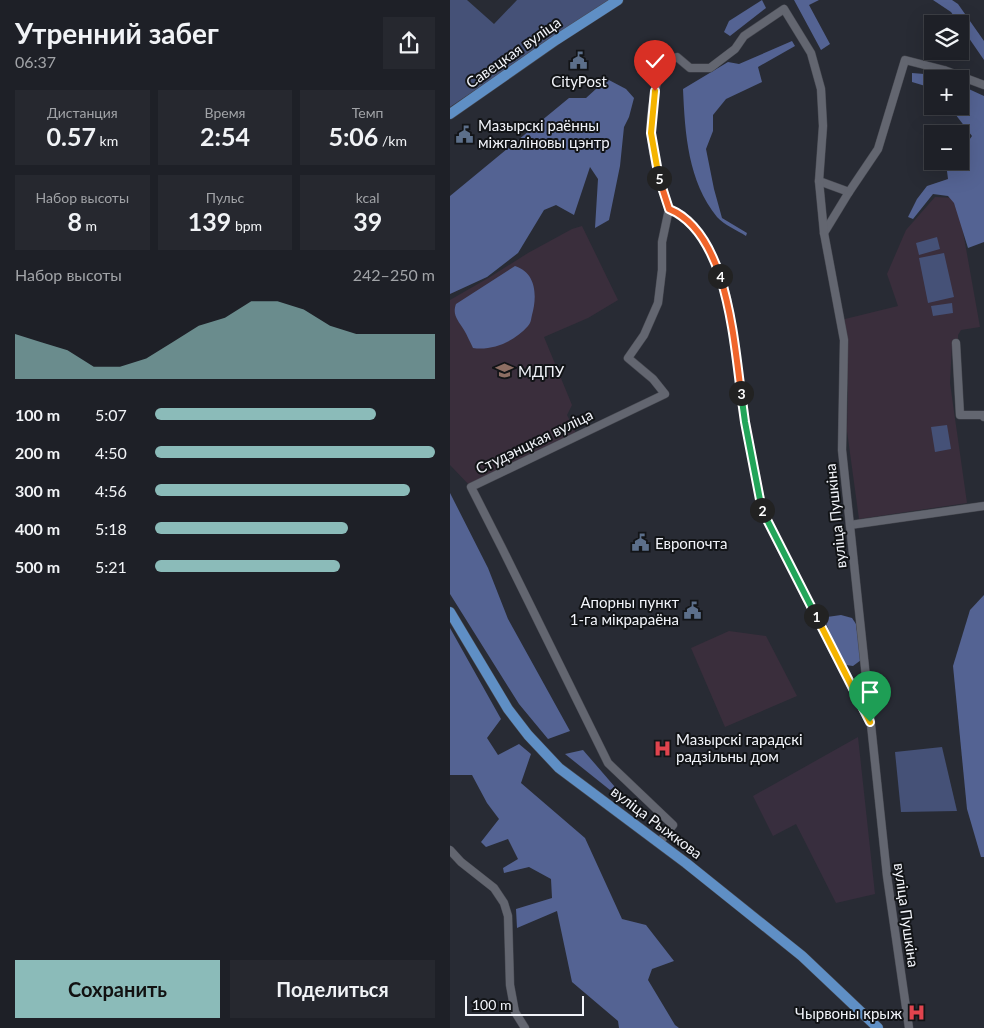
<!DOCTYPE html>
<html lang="ru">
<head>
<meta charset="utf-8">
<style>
  :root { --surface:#1e2027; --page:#26282f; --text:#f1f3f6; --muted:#a1a3a7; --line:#3c3e44; --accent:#8bbbb9 }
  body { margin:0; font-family:Lato,sans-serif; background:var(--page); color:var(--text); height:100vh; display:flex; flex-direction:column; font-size:19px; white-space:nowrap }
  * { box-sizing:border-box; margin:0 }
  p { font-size:16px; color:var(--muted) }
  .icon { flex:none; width:28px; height:28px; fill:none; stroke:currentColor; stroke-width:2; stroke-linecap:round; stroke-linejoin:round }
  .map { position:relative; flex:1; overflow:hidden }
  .details { display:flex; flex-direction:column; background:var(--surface); width:450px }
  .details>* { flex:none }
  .buttons { position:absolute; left:474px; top:15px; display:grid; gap:10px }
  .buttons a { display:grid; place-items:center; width:45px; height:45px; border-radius:0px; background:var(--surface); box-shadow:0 5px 20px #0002,0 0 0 1px var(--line); font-size:25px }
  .scale { position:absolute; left:15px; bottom:12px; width:119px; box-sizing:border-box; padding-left:5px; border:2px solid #f2f4fa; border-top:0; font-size:14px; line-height:18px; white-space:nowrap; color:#f2f4fa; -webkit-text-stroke:4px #121417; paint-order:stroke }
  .pin { position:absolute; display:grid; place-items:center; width:42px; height:42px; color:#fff; margin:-51px -21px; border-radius:50% 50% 50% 0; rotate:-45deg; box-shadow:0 0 5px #0007 }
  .pin .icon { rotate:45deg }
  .km { position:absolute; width:25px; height:25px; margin:-12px; border-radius:50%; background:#222; color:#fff; font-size:14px; line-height:25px; text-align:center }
  .round { display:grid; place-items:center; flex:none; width:52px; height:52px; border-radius:0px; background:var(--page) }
  .head { display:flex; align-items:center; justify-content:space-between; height:85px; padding:0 15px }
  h1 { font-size:28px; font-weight:700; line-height:38px }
  .stats { display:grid; grid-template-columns:repeat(3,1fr); gap:8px; height:85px; padding:5px 15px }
  .stats div { display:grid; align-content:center; border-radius:0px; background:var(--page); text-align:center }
  .stats b { font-size:25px; font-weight:700 }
  .stats small { font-size:14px; font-weight:400 }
  .stats p { font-size:14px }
  .chart { height:140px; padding:10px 15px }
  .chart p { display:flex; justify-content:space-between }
  .chart svg { width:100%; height:90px; margin-top:5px; fill:var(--accent); opacity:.7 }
  .action { display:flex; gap:10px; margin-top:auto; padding:10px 15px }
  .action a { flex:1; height:58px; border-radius:0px; background:var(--accent); color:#111; font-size:20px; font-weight:700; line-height:58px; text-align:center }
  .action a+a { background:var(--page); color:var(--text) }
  ul { padding:0 15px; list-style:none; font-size:16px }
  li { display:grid; grid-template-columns:80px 60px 1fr; align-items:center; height:38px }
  li i { height:12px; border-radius:6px; background:var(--accent) }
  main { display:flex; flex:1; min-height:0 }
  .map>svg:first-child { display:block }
  .commercial { fill:#382e3e }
  .education { fill:#3a2e3c }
  .green { fill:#455177 }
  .forest { fill:#546393 }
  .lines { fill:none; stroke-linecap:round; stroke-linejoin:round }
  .minor-casing { stroke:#474951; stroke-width:9 }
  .major-casing { stroke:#474951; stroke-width:11 }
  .minor { stroke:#636670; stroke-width:8 }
  .major { stroke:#5f8fc5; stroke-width:10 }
  .split-1-casing { stroke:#fff; stroke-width:10 }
  .split-2-casing { stroke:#fff; stroke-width:10 }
  .split-3-casing { stroke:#fff; stroke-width:10 }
  .split-4-casing { stroke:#fff; stroke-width:10 }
  .split-5-casing { stroke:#fff; stroke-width:10 }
  .split-6-casing { stroke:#fff; stroke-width:10 }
  .split-1 { stroke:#f5b400; stroke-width:6 }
  .split-2 { stroke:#22a559; stroke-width:6 }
  .split-3 { stroke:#22a559; stroke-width:6 }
  .split-4 { stroke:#f0652b; stroke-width:6 }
  .split-5 { stroke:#f0652b; stroke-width:6 }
  .split-6 { stroke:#f5b400; stroke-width:6 }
  .labels { text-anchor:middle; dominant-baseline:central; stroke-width:4; stroke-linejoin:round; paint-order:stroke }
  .street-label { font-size:15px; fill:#f2f4fa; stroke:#121417 }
  .poi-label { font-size:15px; fill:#f2f4fa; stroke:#121417; text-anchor:start }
</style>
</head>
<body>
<main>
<section class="details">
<div class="head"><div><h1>Утренний забег</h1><p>06:37</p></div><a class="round"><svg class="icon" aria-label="share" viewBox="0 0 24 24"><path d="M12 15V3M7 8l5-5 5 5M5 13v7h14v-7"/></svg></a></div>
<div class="stats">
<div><p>Дистанция</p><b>0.57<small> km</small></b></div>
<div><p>Время</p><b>2:54</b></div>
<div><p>Темп</p><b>5:06<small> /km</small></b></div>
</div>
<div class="stats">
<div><p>Набор высоты</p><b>8<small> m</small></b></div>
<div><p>Пульс</p><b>139<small> bpm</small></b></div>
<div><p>kcal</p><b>39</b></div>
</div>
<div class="chart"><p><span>Набор высоты</span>242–250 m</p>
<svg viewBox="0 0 160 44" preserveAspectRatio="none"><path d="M0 44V22L10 26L20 30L30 38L40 38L50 34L60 26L70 18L80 14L90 6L100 6L110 10L120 18L130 22L140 22L150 22L160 22V44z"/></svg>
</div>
<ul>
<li><b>100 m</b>5:07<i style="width:79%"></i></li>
<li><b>200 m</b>4:50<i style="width:100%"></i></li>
<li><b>300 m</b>4:56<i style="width:91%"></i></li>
<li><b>400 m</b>5:18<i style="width:69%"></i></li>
<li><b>500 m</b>5:21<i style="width:66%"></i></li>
</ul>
<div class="action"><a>Сохранить</a><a>Поделиться</a></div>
</section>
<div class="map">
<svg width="534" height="1028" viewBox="0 0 534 1028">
  <rect width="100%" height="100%" fill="#282b34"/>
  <polygon class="commercial" points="408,737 425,894 386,903 346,824 323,836 303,796"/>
  <g class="education">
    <polygon points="485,197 507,198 530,327 511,330 508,335 508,342 502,344 500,383 517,503 409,519 397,431 398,394 395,319 448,306 437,274 456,230"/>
    <polygon points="132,226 168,300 138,318 94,337 122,405 117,415 127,435 21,487 0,465 0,300 40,277 78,253 122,229"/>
    <polygon points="279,631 316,636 347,696 275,727 241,648"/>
  </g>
  <g class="green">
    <polygon points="0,0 17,0 44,24 67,0 160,0 0,107"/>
    <polygon points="487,237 490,249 469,255 466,243"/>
    <polygon points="494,253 504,297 478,303 469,258"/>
    <polygon points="502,303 503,313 483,316 481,306"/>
    <polygon points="497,425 501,449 485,452 481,427"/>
    <polygon points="492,747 507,811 451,812 445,752"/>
  </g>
  <g class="forest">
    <polygon points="312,0 316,8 280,36 274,32 279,21"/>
    <polygon points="344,0 369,0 359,5 380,44 371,50"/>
    <polygon points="483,0 502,0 508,4 534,41 534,60 501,12"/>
    <path d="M342,41L345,46L308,67L312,82L276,99L263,115V131L256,149L264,189L272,218L297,233L296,236C287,230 274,225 267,217C238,181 235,134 233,89L278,62L289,64Z"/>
    <polygon points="462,73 487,75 495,79 482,79 482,88 462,82"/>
    <polygon points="157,79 176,89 184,98 179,117 174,127 170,166 159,220 145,228 148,179 140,167 124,215 106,205 94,210 68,253 37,277 0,294 0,196 119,98 136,98"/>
    <polygon points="510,85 534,96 534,242 518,248 504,203 498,196 483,194 463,219 458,217 467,199 477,186 498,179 497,171 504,161 510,161 510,153 522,136 499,106 510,106"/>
    <path d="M65,266C87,273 87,297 82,315C81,319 81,323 78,326C65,341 43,351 23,348C20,342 17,335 14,330C8,320 2,315 6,304Z"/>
    <polygon points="0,493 38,568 58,619 120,731 98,739 69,704 0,594"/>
    <polygon points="534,595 534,857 531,857 517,809 503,666 520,610"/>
    <polygon points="391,615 402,618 406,624 411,660 403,666 396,665 389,654 375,621 377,617"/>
    <polygon points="0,628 51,719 37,738 48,755 69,744 81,754 71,783 135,838 172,919 196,925 224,961 202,969 198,980 225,1025 229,1028 169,1028 168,1021 122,982 107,911 67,928 66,909 102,898 101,879 79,867 54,873 53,868 68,859 58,839 36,847 31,842 49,819 37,803 22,775 0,775"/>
    <polygon points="133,750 165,787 160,790 115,754"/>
  </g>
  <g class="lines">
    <defs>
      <g id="minor">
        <polyline points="369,181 399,192"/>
        <polyline points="374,233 399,192 428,149 455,60 494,70 534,85"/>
        <polyline points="506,343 510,415 534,415 534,417"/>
        <polyline points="400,525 534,506"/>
        <path d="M420,723L313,513L295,422L282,326L276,295L267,266L251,236L232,215L219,209C211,185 203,160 201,134C199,114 206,85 211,65L227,57L240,68H260L285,49L294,36L334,9L361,53L371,89L373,126L369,181L374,233L394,340L392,450L437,876L459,1028"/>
        <polyline points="209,843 223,825 158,763 52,548 21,487 215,394 203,379 178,358 194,335 208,303 212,270 212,242 219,209"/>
        <polyline points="0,850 11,862 44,888 54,903 58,916 60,985 65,1012 75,1028"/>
      </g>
      <g id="major">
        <polyline points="0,114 106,40 168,0"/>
        <polyline points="0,612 58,709 78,735 109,768 236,863 352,956 428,1028"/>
      </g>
    </defs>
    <use href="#minor" class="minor-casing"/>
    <use href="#major" class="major-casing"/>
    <use href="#minor" class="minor"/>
    <use href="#major" class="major"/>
  </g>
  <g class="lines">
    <defs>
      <polyline id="split-1" points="366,616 420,722"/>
      <polyline id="split-2" points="312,510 366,616"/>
      <polyline id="split-3" points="291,393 295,422 312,510"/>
      <path id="split-4" d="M270,276C282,314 286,353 291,393"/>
      <path id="split-5" d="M209,178L219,209C246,220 261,249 270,276"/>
      <polyline id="split-6" points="205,91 201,133 209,178"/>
    </defs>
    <use href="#split-1" class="split-1-casing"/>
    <use href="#split-2" class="split-2-casing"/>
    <use href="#split-3" class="split-3-casing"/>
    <use href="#split-4" class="split-4-casing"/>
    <use href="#split-5" class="split-5-casing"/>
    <use href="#split-6" class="split-6-casing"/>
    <use href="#split-1" class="split-1"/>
    <use href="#split-2" class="split-2"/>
    <use href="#split-3" class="split-3"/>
    <use href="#split-4" class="split-4"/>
    <use href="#split-5" class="split-5"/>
    <use href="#split-6" class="split-6"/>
  </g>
  <defs>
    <symbol id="civic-bare" viewBox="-9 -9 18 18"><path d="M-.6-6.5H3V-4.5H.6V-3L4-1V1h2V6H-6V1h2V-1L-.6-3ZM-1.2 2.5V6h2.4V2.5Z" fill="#5c6f8a" stroke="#121417" stroke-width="2.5" paint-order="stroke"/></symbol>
    <symbol id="university-bare" viewBox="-9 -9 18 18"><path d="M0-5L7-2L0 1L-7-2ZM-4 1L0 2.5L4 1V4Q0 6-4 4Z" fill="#8d6e63" stroke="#121417" stroke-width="2.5" paint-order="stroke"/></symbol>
    <symbol id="hospital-bare" viewBox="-9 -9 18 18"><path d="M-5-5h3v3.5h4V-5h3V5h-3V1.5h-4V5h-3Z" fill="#e0444e" stroke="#121417" stroke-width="2.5" paint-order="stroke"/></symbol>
  </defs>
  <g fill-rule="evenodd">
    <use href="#civic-bare" x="116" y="48" width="25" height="25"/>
    <use href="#civic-bare" x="2" y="122" width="25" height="25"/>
    <use href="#university-bare" x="42" y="358" width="25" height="25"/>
    <use href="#civic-bare" x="178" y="530" width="25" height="25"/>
    <use href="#civic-bare" x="230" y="598" width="25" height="25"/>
    <use href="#hospital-bare" x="200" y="736" width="25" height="25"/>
    <use href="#hospital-bare" x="454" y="1000" width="25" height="25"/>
  </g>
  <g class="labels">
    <g class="street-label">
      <text transform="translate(63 52) rotate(-35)">Савецкая вуліца</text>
      <text transform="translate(84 441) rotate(-26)">Студэнцкая вуліца</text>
      <text transform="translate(385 516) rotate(-96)">вуліца Пушкіна</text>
      <text transform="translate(207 822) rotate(37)">вуліца Рыжкова</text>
      <text transform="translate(457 915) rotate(82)">вуліца Пушкіна</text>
    </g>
    <g class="poi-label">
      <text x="129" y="81" text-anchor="middle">CityPost</text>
      <text x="28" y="125">Мазырскі раённы<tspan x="28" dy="17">міжгаліновы цэнтр</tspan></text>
      <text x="68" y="371">МДПУ</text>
      <text x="205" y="543">Европочта</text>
      <text x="229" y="602" text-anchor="end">Апорны пункт<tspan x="229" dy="17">1-га мікрараёна</tspan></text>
      <text x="226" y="739">Мазырскі гарадскі<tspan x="226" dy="17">радзільны дом</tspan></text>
      <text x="452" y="1013" text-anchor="end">Чырвоны крыж</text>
    </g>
  </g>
</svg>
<div class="buttons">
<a><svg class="icon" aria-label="layers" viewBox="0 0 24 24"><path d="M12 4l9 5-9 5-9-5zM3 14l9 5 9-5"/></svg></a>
<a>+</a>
<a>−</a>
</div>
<div class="scale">100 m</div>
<div class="pin" style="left:420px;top:722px;background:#1e9e55"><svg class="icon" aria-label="arrive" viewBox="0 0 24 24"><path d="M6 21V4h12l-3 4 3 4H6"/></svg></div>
<div class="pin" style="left:205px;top:91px;background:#d93025"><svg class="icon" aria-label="check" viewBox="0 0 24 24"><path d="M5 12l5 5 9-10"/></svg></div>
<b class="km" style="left:366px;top:616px">1</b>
<b class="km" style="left:312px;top:510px">2</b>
<b class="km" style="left:291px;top:393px">3</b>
<b class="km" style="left:270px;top:276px">4</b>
<b class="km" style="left:209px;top:178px">5</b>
</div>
</main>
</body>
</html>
